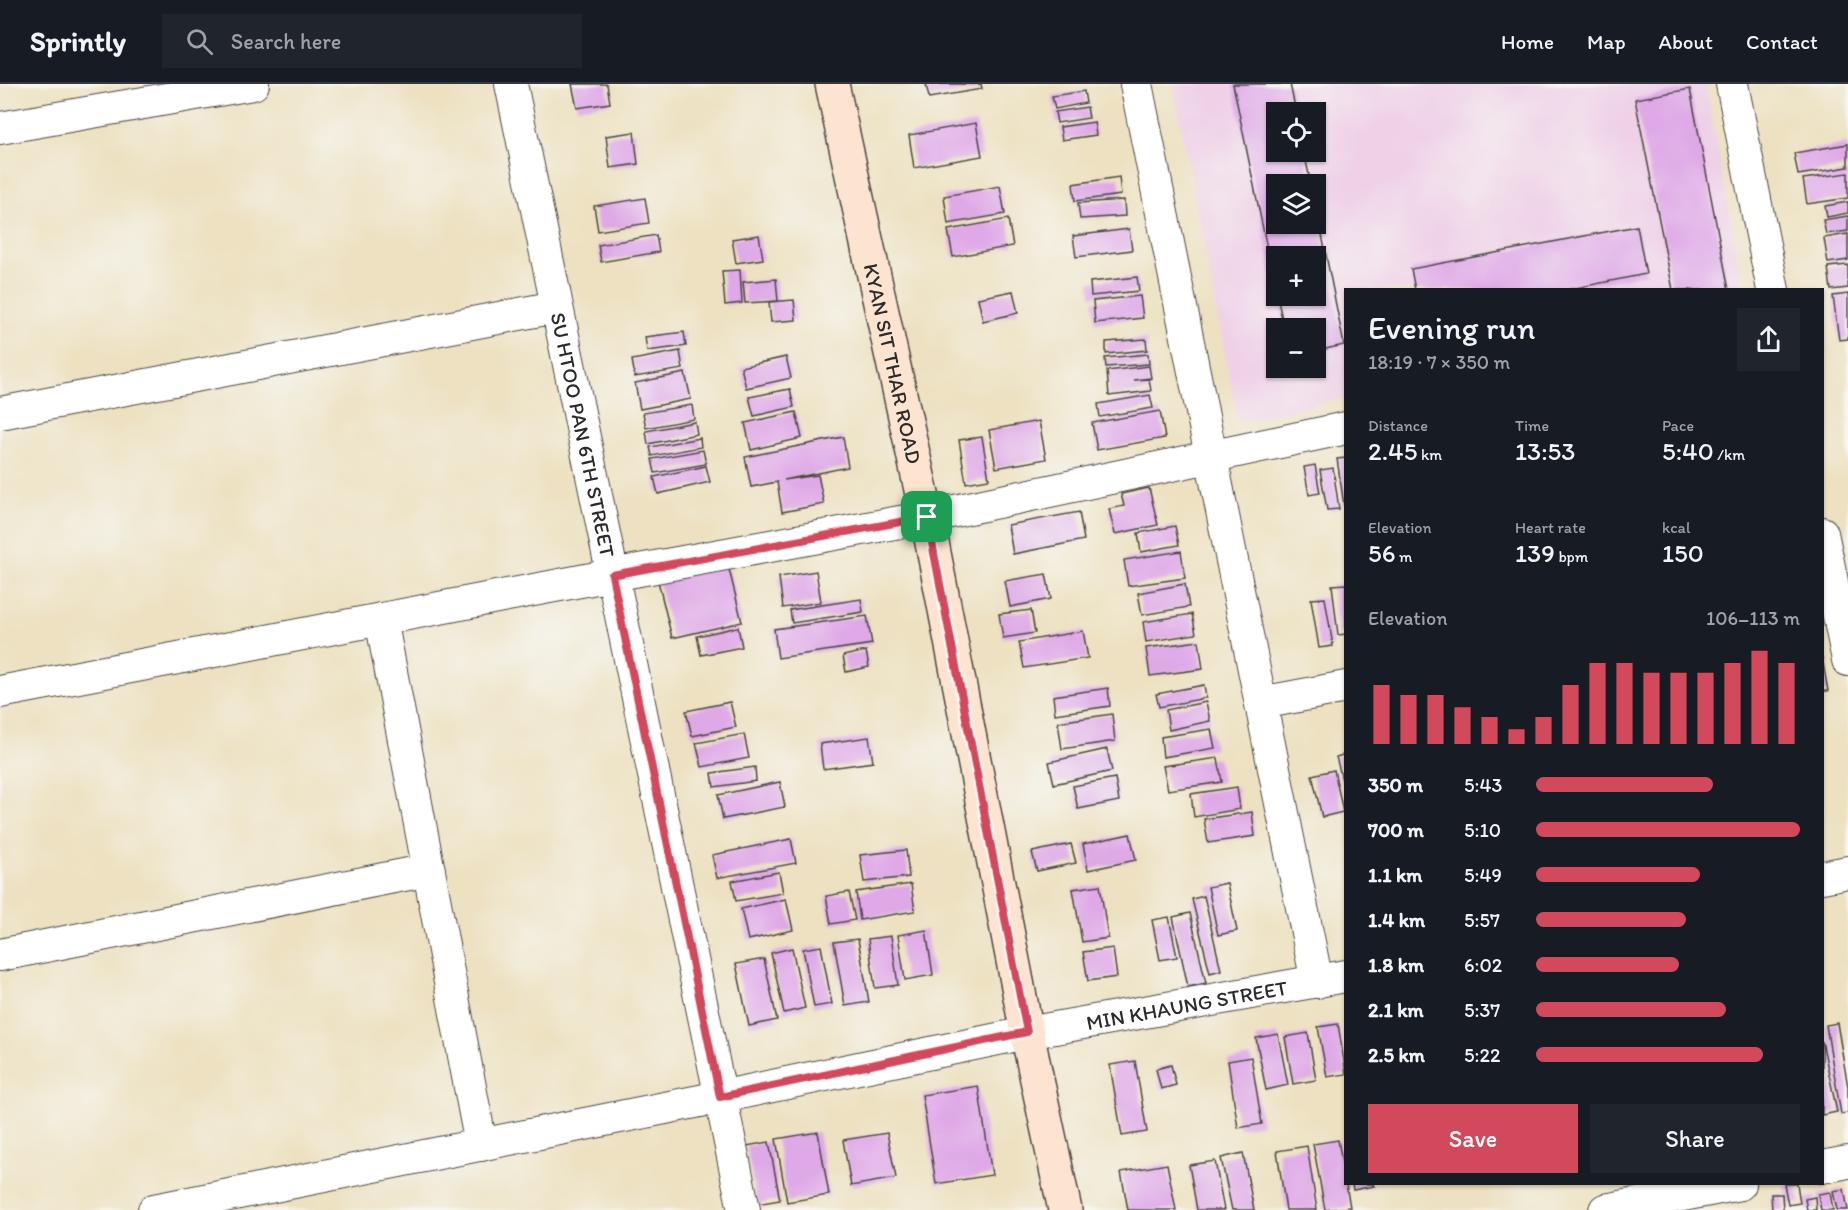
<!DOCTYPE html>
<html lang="en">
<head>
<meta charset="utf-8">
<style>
  :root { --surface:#171b24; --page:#20242c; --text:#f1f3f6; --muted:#9ea1a6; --line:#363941; --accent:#d1495b }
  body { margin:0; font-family:Itim,sans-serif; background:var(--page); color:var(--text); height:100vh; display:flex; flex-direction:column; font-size:22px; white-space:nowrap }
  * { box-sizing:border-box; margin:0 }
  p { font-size:20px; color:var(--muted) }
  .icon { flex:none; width:33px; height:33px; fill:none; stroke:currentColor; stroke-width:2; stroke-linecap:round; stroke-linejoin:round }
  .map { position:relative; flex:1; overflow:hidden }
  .panel { position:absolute; left:1344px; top:204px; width:480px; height:897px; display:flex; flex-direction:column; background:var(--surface); border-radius:0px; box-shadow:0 2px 4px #0004 }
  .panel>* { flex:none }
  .controls { position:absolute; left:1266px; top:18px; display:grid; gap:12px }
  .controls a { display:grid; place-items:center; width:60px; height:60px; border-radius:0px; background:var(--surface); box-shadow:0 2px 4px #0004; font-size:30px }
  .pin { position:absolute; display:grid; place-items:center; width:51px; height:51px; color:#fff; margin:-26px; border-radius:12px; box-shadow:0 3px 9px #0006 }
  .round { display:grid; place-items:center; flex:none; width:63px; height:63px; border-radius:0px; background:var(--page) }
  .summary { display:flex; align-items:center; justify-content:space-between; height:102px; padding:0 24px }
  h1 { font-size:33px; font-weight:600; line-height:45px }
  .metrics { display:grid; grid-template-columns:repeat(3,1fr); gap:9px; height:102px; padding:6px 24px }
  .metrics div { display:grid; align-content:center }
  .metrics b { font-size:26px; font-weight:600 }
  .metrics small { font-size:16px; font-weight:400 }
  .metrics p { font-size:16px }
  .chart { height:168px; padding:12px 24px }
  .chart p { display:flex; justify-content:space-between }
  .chart svg { width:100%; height:108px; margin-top:6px; stroke:var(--accent); stroke-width:6 }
  .button { display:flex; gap:12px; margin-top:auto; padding:12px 24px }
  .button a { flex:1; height:69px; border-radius:0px; background:var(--accent); color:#fff; font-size:24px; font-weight:600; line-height:69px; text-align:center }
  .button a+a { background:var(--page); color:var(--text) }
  ul { padding:0 24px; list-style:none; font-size:20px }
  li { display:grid; grid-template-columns:96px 72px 1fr; align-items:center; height:45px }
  li i { height:15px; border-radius:8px; background:var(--accent) }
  header { display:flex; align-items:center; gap:36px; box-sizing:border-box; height:84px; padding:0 30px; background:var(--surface); border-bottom:2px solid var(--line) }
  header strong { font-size:28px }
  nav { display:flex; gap:33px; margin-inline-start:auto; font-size:21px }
  .search { width:420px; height:54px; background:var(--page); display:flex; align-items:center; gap:15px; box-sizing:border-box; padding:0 21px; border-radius:0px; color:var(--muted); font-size:22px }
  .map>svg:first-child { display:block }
  .built { fill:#efd0e7; fill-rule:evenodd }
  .building { fill:#dfa8e7 }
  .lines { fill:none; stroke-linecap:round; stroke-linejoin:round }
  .street-casing { stroke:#484642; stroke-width:34 }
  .secondary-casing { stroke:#484642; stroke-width:36 }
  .street { stroke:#fff; stroke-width:32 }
  .secondary { stroke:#fde4d1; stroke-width:33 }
  .route-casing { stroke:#fff; stroke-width:12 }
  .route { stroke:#d1495b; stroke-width:8 }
  .labels { text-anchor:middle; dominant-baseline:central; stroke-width:4.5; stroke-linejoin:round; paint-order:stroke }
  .street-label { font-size:21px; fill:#2b2b2b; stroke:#f6f6f2 }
</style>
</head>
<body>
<header>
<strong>Sprintly</strong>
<div class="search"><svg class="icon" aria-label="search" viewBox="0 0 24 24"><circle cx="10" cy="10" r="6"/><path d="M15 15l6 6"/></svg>Search here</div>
<nav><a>Home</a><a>Map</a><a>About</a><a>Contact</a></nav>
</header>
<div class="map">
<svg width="1848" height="1126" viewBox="0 0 1848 1126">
  <rect width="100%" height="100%" fill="#f6f6f2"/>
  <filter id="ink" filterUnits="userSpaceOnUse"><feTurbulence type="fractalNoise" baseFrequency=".0167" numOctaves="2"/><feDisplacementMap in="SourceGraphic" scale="12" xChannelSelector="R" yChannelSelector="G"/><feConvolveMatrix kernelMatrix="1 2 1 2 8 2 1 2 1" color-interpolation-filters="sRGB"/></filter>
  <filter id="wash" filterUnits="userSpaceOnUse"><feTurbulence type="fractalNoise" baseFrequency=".008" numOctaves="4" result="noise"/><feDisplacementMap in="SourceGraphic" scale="24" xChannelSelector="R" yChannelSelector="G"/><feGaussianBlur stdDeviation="1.35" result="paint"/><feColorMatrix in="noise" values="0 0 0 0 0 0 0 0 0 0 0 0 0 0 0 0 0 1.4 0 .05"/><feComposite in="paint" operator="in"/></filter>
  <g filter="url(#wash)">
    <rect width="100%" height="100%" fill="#ede1c1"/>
    <path class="built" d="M1173,0H1706L1743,205L1346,206L1345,314L1238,338ZM1276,28H1316V68H1276ZM1276,100H1316V140H1276ZM1276,172H1316V212H1276ZM1276,244H1316V284H1276Z"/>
    <g id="blocks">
      <g class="building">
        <polygon points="572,0 607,0 610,19 577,24"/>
        <polygon points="926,0 981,0 982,5 929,14"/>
        <polygon points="1233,0 1290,0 1296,28 1276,28 1276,68 1304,68 1311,100 1276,100 1276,140 1316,140 1317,126 1344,261 1316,267 1316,244 1284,244 1277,212 1316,212 1316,172 1276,172 1275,203"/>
        <polygon points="1690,5 1729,206 1673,206 1635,15"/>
        <polygon points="1084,7 1086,19 1055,25 1052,12"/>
        <polygon points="1087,23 1089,34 1057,39 1055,28"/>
        <polygon points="1094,38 1096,51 1062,56 1060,43"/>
        <polygon points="976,39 982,72 914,84 909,51"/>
        <polygon points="634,48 638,80 610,84 606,52"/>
        <polygon points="1848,60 1848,83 1798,91 1794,69"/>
        <polygon points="1848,89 1848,114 1807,120 1803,95"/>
        <polygon points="1119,93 1121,111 1075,117 1073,100"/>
        <polygon points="1000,102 1005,130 948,140 944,112"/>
        <polygon points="645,114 649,139 598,147 594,122"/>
        <polygon points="1124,116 1125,132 1080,135 1078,119"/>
        <polygon points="1848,118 1848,129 1827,133 1825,122"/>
        <polygon points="1848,132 1848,147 1826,150 1823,136"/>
        <polygon points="1008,135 1013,162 953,173 948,146"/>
        <polygon points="1637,142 1646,190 1566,206 1415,206 1411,185"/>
        <polygon points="1129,145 1132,166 1076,173 1073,152"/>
        <polygon points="1848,150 1848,176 1828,179 1824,154"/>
        <polygon points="656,151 659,168 601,178 598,161"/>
        <polygon points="759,151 763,175 736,179 732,155"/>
        <polygon points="1848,181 1848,204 1831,206 1828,183"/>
        <polygon points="740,186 742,219 725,221 722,187"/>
        <polygon points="1137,193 1139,207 1091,212 1090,198"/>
        <polygon points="776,195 778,217 745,219 743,198"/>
        <polygon points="1013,207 1018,229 983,237 978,214"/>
        <polygon points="1848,210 1848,255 1839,256 1833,212"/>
        <polygon points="1140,212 1143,234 1095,239 1093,217"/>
        <polygon points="794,216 796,236 771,238 769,218"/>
        <polygon points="684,248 686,262 647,267 645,253"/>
        <polygon points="1146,255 1147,266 1106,270 1106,258"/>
        <polygon points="680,267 683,285 635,293 632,276"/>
        <polygon points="1148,270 1149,280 1106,283 1105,274"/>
        <polygon points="786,273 791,294 746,304 741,283"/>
        <polygon points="1149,282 1151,294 1134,296 1149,295 1151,307 1109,312 1107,287"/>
        <polygon points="685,289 691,315 640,325 635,299"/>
        <polygon points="790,305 794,323 754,332 749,313"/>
        <polygon points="1150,311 1153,324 1100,333 1098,320"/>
        <polygon points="692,321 694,335 646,344 643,329"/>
        <polygon points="1160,327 1165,354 1097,366 1092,339"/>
        <polygon points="796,328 802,354 751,366 745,339"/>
        <polygon points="1039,337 1046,375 996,384 989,346"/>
        <polygon points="695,338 697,350 648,360 646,347"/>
        <polygon points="843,353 848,383 784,396 818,391 824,420 782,428 777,398 751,403 745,373"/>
        <polygon points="982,353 989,395 966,399 959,356"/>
        <polygon points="700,354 701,363 652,372 650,363"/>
        <polygon points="703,366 706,380 655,389 652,375"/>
        <polygon points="1346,374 1346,421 1344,421 1337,375"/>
        <polygon points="1315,381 1320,409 1309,411 1304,383"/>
        <polygon points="706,382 710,398 658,410 654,393"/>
        <polygon points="1333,384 1339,425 1327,426 1320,386"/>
        <polygon points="1149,404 1158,441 1115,450 1109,425 1124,422 1121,410"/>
        <polygon points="1079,428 1084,456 1013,470 1008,441"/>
        <polygon points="1175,442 1179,461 1141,468 1138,449"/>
        <polygon points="1181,467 1185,494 1128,502 1124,476"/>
        <polygon points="728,481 742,538 672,554 658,497"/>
        <polygon points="816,487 821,518 783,524 779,493"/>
        <polygon points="1046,490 1051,515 1010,523 1005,497"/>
        <polygon points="1185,500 1189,523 1142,531 1138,509"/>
        <polygon points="1346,500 1346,550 1338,551 1332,501"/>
        <polygon points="1325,514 1333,562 1319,564 1311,515"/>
        <polygon points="861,515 863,528 792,539 790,526"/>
        <polygon points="1031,526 1035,549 1003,554 999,530"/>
        <polygon points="1192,530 1196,550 1146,558 1143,538"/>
        <polygon points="867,532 872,560 778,574 774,545"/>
        <polygon points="738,543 742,563 701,571 697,552"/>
        <polygon points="1083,547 1088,574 1024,584 1019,558"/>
        <polygon points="1199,557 1203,585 1150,592 1146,564"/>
        <polygon points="866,567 869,583 846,588 843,572"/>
        <polygon points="1822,573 1828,607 1822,607"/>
        <polygon points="1204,601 1206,614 1159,623 1156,610"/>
        <polygon points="1108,604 1110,622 1055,630 1053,612"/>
        <polygon points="730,618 736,643 692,652 686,627"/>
        <polygon points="1206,618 1210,637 1169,646 1166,626"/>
        <polygon points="1112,630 1115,657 1062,665 1058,638"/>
        <polygon points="1211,645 1215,664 1163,673 1161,653"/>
        <polygon points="744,650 749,674 702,683 696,659"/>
        <polygon points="869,653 873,678 823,685 820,660"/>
        <polygon points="1107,665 1112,687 1054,700 1049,678"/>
        <polygon points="1346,670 1346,707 1345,707 1336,673"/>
        <polygon points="1218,674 1222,698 1168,706 1163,682"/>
        <polygon points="755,683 756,697 714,703 712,689"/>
        <polygon points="1334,686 1343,728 1322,733 1312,691"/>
        <polygon points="1115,694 1119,717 1078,725 1073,702"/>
        <polygon points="780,698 785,723 723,735 718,711"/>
        <polygon points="1237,703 1240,725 1194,733 1191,710"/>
        <polygon points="1252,728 1255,752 1208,759 1204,735"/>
        <polygon points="1130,750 1136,776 1088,786 1083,760"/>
        <polygon points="791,755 796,779 717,794 712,771"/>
        <polygon points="1071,760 1076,779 1037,787 1032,768"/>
        <polygon points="906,766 909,793 864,798 860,771"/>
        <polygon points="779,788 783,809 736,817 732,797"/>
        <polygon points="1227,799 1237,847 1218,851 1208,803"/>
        <polygon points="911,800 915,827 860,836 856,808"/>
        <polygon points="1100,801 1108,854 1082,858 1073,805"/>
        <polygon points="849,808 855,836 831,840 826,812"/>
        <polygon points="1204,812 1221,886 1210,889 1192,815"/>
        <polygon points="786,815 793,846 748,856 741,825"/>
        <polygon points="1190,829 1206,899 1188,903 1173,833"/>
        <polygon points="1169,833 1177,873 1160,876 1152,836"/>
        <polygon points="926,846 933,891 905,896 898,851"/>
        <polygon points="891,852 898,901 875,904 868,855"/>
        <polygon points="858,855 869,918 845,922 834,858"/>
        <polygon points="821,862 832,920 814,923 803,865"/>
        <polygon points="792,864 805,924 784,929 771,869"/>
        <polygon points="1113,864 1117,893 1088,897 1083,868"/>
        <polygon points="764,875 777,936 749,942 736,880"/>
        <polygon points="1837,939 1848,1003 1848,1029 1841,1030 1826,941"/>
        <polygon points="1338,940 1346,990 1327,993 1318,943"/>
        <polygon points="1308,949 1316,996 1293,1000 1285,953"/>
        <polygon points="1278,950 1288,1001 1266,1006 1256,954"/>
        <polygon points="1822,957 1837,1028 1822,1031"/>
        <polygon points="1251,973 1262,1040 1238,1044 1228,977"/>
        <polygon points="1135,977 1147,1048 1122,1052 1110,981"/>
        <polygon points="1171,981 1176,1001 1161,1005 1156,985"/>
        <polygon points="978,1002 992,1091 936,1100 922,1011"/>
        <polygon points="818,1048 829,1111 787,1118 776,1055"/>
        <polygon points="887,1049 896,1094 851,1102 843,1056"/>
        <polygon points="1338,1056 1350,1123 1325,1126 1313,1060"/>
        <polygon points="769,1058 780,1116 757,1120 746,1062"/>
        <polygon points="1307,1062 1317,1126 1286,1126 1277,1067"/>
        <polygon points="1243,1069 1254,1126 1232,1126 1221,1074"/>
        <polygon points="1215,1077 1224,1126 1197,1126 1189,1081"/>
        <polygon points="1167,1080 1176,1126 1128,1126 1121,1088"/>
        <polygon points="1352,1100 1373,1100 1374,1102 1353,1106"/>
        <polygon points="1784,1100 1797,1100 1800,1119 1788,1121"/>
        <polygon points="1844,1105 1848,1126 1837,1126 1833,1107"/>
        <polygon points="1830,1108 1833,1126 1821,1126 1818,1110"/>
        <polygon points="1771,1110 1782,1110 1783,1126 1772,1126"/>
        <polygon points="1815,1113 1816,1126 1807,1126 1805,1115"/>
      </g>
    </g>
  </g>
  <g filter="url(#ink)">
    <use href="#blocks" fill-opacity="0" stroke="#484642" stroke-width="1.5"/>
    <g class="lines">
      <defs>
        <g id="street">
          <path id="s1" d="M511,0L744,1126"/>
          <polyline points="1136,0 1317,898"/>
          <polyline points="1732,0 1773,206"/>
          <polyline points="0,44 253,0"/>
          <polyline points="0,329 556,223"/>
          <polyline points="1822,449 1848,576"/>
          <polyline points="381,535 481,1061"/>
          <polyline points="0,608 612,491 927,433 1346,344"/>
          <polyline points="1261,619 1346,603"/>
          <polyline points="1822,793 1848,788"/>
          <polyline points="0,871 429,786"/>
          <polyline points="1822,1083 1848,1078"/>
          <path id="s2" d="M154,1126L720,1013L1027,949L1346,892"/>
          <polyline points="1605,1126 1740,1100"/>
        </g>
        <g id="secondary">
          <path id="s3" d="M832,0L927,433L1027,949L1065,1126"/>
        </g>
      </defs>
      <use href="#street" class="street-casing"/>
      <use href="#secondary" class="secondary-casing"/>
      <use href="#street" class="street"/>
      <use href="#secondary" class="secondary"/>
    </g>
  </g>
  <g class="lines" filter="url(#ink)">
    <defs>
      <polygon id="route" points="927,433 1027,948 720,1013 612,491"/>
    </defs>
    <use href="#route" class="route-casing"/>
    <use href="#route" class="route"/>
  </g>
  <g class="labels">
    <g class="street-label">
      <text stroke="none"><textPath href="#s3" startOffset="286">KYAN SIT THAR ROAD</textPath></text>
      <text stroke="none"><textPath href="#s1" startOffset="358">SU HTOO PAN 6TH STREET</textPath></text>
      <text stroke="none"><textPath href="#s2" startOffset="1053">MIN KHAUNG STREET</textPath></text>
    </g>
  </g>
</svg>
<div class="controls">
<a><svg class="icon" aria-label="locate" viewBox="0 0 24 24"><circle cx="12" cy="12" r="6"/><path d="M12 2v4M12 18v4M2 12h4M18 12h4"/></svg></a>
<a><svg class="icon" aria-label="layers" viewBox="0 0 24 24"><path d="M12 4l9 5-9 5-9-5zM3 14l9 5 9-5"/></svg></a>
<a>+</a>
<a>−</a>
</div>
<div class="pin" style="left:927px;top:433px;background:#1e9e55"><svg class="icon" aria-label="arrive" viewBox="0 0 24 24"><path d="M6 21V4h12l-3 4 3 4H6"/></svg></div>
<section class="panel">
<div class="summary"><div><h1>Evening run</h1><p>18:19 · 7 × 350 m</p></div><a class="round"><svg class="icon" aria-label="share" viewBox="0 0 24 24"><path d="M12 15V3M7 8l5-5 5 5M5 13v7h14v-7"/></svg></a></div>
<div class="metrics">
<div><p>Distance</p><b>2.45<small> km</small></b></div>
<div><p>Time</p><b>13:53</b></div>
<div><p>Pace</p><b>5:40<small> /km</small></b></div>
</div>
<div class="metrics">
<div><p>Elevation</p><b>56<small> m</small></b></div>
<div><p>Heart rate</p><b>139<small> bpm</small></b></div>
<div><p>kcal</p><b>150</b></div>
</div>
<div class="chart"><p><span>Elevation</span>106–113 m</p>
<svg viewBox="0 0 160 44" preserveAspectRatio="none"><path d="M5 44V20M15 44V24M25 44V24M35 44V29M45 44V33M55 44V38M65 44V33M75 44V20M85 44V11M95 44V11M105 44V15M115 44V15M125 44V15M135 44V11M145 44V6M155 44V11"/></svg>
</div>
<ul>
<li><b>350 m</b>5:43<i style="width:67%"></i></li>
<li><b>700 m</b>5:10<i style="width:100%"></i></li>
<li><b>1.1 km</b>5:49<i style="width:62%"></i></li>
<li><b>1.4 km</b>5:57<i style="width:57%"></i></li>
<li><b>1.8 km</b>6:02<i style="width:54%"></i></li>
<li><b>2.1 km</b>5:37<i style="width:72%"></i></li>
<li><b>2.5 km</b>5:22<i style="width:86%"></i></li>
</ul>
<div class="button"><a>Save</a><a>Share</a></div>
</section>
</div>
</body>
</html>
